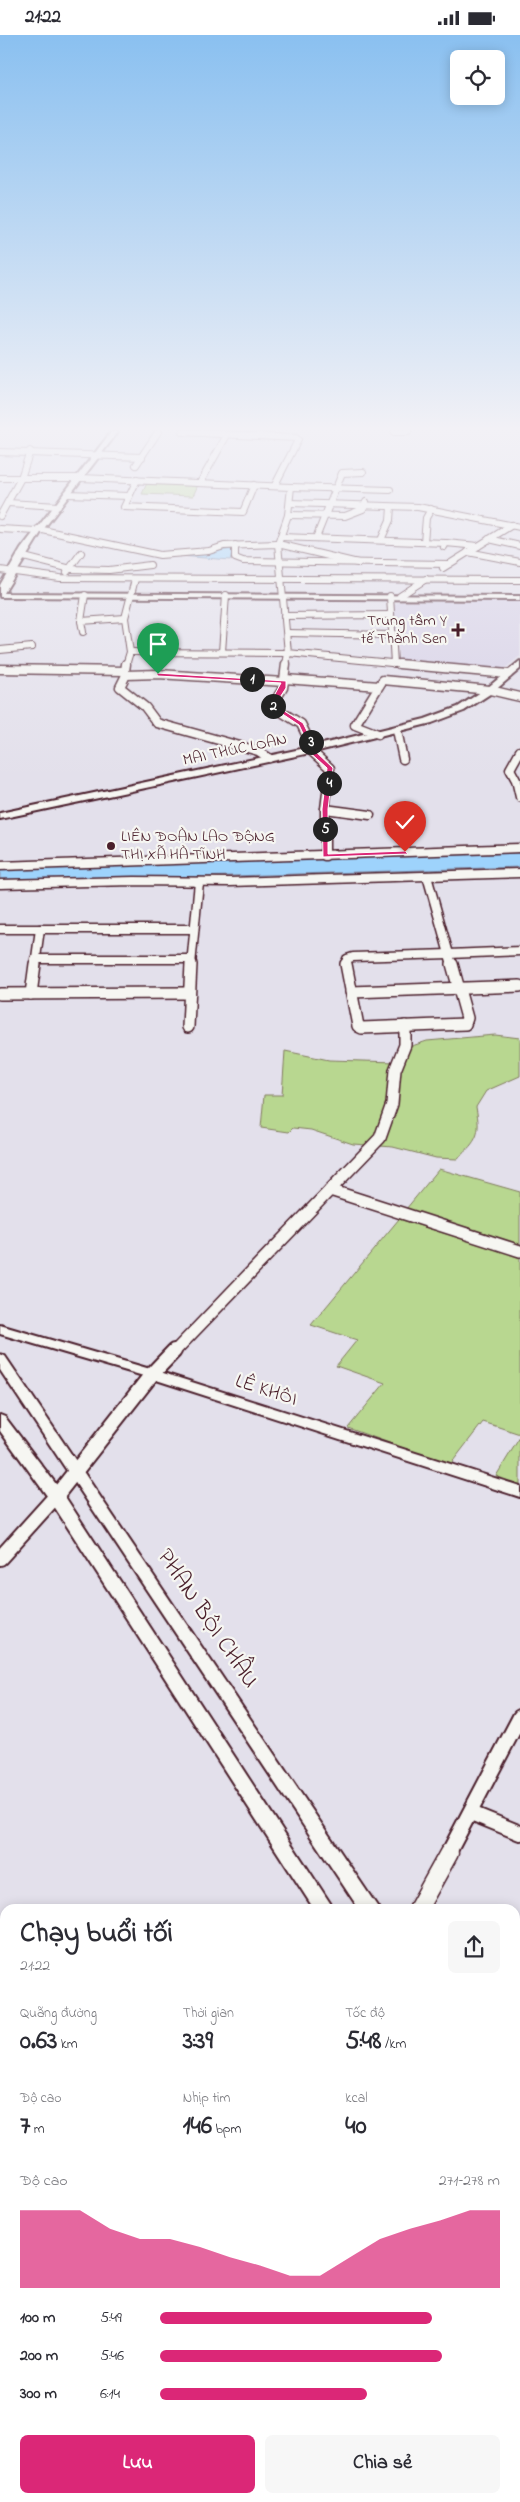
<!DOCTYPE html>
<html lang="vi">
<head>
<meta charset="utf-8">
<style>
  :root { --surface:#fff; --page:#f7f7f7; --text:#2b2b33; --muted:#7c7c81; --accent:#db2777 }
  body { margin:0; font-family:"Indie Flower",sans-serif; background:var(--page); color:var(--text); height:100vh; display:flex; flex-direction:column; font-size:19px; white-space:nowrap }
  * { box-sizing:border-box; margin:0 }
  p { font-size:16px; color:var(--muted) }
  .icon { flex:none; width:28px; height:28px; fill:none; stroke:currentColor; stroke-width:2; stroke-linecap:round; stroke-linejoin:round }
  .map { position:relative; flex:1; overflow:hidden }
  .details { position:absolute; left:0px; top:1869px; width:520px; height:599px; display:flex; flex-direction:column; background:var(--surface); border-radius:15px 15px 0 0; box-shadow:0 2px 12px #0003 }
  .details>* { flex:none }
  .buttons { position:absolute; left:450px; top:15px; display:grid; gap:10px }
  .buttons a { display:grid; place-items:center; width:55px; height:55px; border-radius:8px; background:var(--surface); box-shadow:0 2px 12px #0003; font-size:25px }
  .pin { position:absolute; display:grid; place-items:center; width:42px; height:42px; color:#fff; margin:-51px -21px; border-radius:50% 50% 50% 0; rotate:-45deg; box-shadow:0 0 5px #0007 }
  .pin .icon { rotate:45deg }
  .km { position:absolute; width:25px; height:25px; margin:-12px; border-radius:50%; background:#222; color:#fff; font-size:14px; line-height:25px; text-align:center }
  .round { display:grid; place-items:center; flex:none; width:52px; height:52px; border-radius:8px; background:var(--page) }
  .summary { display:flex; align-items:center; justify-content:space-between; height:85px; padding:0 20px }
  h1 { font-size:28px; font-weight:800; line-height:38px }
  .figures { display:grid; grid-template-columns:repeat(3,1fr); gap:8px; height:85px; padding:5px 20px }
  .figures div { display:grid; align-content:center }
  .figures b { font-size:25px; font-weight:800 }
  .figures small { font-size:14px; font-weight:400 }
  .figures p { font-size:14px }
  .chart { height:140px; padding:10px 20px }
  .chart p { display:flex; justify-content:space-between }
  .chart svg { width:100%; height:90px; margin-top:5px; fill:var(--accent); opacity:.7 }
  .primary-button { display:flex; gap:10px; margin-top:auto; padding:10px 20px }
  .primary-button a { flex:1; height:58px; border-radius:8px; background:var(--accent); color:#fff; font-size:20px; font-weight:800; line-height:58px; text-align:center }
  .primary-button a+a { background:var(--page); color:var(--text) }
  ul { padding:0 20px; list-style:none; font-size:16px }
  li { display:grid; grid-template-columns:80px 60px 1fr; align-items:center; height:38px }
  li i { height:12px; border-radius:6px; background:var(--accent) }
  .status { display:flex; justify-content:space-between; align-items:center; height:35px; padding:0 25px; background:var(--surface); direction:ltr }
  .status svg { height:14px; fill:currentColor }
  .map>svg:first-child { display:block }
  .built { fill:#d6d0e6 }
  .green { fill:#b8d790; stroke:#817b5e }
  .water { fill:#9ed3fc; stroke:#7c8ba8 }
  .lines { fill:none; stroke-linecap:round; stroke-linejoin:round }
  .canal { stroke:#9ed3fc; stroke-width:16 }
  .minor-far4-casing { stroke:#4a1f2b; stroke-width:8 }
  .minor-far3-casing { stroke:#4a1f2b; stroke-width:11 }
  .minor-far2-casing { stroke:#4a1f2b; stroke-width:14 }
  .minor-far1-casing { stroke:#4a1f2b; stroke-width:18 }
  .minor-casing { stroke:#4a1f2b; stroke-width:21 }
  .tertiary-casing { stroke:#4a1f2b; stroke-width:4 }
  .secondary-casing { stroke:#4a1f2b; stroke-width:4 }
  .minor-far4 { stroke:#f6f6f2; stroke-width:6 }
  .minor-far3 { stroke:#f6f6f2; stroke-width:8 }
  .minor-far2 { stroke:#f6f6f2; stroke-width:11 }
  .minor-far1 { stroke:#f6f6f2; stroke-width:14 }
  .minor { stroke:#f6f6f2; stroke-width:18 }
  .tertiary { fill:#f6f6f2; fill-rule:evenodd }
  .secondary { fill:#f6f6f2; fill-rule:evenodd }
  .route { fill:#db2777; stroke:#fff }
  .poi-dot { fill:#4a1f2b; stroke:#f6f6f2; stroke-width:2 }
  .labels { text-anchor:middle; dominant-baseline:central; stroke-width:4.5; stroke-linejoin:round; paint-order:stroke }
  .far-poi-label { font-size:16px; fill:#4a1f2b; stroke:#f6f6f2; text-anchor:end }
  .far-street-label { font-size:16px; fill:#4a1f2b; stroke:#f6f6f2 }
  .street-label { font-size:20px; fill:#4a1f2b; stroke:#f6f6f2 }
  .near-street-label { font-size:24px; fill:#4a1f2b; stroke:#f6f6f2 }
</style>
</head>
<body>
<div class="status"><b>21:22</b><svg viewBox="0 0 49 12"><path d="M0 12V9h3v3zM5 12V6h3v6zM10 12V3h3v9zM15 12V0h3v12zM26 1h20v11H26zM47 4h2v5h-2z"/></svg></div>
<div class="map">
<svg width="520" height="2467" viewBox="0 0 520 2467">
  <rect width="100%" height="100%" fill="#e3e0eb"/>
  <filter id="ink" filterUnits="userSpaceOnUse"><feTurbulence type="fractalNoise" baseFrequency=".02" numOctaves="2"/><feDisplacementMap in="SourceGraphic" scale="10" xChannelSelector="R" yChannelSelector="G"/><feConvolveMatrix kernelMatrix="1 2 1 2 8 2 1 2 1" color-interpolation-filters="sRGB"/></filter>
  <g filter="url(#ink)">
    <polygon class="built" points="400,567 520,567 520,621 504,634 494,635 406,628 399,624 394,569"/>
    <g class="green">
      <polygon points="147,448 198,450 193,461 142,459"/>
      <path d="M495,1000L520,1003V1041L486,1056L476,1072C481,1099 478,1105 457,1124L436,1123L393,1112L353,1109L311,1095L293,1093L289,1097L261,1093L264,1060H282L285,1016L329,1025L397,1027L409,1012L427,1006Z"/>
      <polygon points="439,1134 520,1157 520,1210 406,1174"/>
      <polygon points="399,1184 520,1222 520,1399 483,1387 450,1430 348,1393 385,1348 336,1331 357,1305 311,1290"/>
      <polygon points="520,1402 520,1450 496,1441"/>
    </g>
    <g class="water">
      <polygon points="233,514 230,525 180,521"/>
      <path d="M520,818V832C347,837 173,844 0,846V833Z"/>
    </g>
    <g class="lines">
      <g class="canal">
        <polyline points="515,2278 520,2278"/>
        <polyline points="515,2299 520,2300"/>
      </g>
      <defs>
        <g id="minor-far4">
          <polyline points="182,397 296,403 298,405 275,450"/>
          <polyline points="394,397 408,397"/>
          <polyline points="0,417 142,422"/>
          <polyline points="136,430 158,397"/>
          <polyline points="0,443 81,443 291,452 288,480 278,509 288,618 286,630"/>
          <polyline points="137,445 124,472 243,477 254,450"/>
          <polyline points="200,448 227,400"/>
          <polyline points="291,452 390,455"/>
          <polyline points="67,459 129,461"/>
          <polyline points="8,468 58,471"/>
          <polyline points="290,468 418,472 520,492"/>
          <polyline points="288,480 345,481 363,474 366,467"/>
          <polyline points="0,481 21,443 30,416"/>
          <polyline points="0,494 37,496"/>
          <polyline points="38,494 160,520 209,516 224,511 278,509 358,528"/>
          <polyline points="281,502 446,508"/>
          <polyline points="316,503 342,438 363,437"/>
          <polyline points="489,504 520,511"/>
          <polyline points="381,505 390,485 391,472"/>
          <polyline points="424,507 426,483 431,474"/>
          <polyline points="235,510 235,523 243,526 449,529"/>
          <polyline points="444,512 446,508 478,511"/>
          <polyline points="468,517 520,527"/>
          <polyline points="20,521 71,534 109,535 150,530"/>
          <polyline points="443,533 512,490"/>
          <polyline points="0,535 60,543 520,545"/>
          <polyline points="67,537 81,518"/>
          <polyline points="390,561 394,629"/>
          <polyline points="400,561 426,544"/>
          <polyline points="284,581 391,580"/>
          <polyline points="81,586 125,583"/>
          <polyline points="83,597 81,586 85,560"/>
          <polyline points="287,598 392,600"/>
          <polyline points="0,615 32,612"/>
          <polyline points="130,617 288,618 412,630"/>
          <polyline points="222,617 226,560"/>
          <polyline points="126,630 130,617 125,583 135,544"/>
        </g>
        <g id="minor-far3">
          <polyline points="286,629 283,653 272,671 301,689 313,714"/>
          <polyline points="399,629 508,639"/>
          <polyline points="0,634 125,636 126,640 158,639 284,647"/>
          <polyline points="125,636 126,629"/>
          <polyline points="126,640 120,652 145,672 157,688 258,716 269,723"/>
          <polyline points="285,644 379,651 383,645 490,655 520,662"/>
          <polyline points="397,695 403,724"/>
          <polyline points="378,699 355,690 379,651"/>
          <polyline points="310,715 330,733 325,774 325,821"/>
          <polyline points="520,716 510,734 516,745 520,762"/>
          <polyline points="325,774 370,780"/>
          <polyline points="0,831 520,813"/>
          <polyline points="427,841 449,919"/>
          <polyline points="0,849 134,846 230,847 520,838"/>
          <polyline points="0,894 194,894"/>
          <polyline points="449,919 452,930"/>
          <polyline points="449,919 520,916"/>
          <polyline points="35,924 191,924"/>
          <polyline points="35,930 40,894"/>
          <polyline points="191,930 199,847"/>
          <polyline points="346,930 347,924 353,922 449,919"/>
        </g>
        <g id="minor-far2">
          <polyline points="346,929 358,991 362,993 465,989 467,983 452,929"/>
          <polyline points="351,957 520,951"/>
          <polyline points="0,959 188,958"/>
          <polyline points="31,959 35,929"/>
          <polyline points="188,992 191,929"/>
          <polyline points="330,1155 520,1216"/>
          <polyline points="173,1318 380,1103 392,1069 395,1035 405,1010 405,991"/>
        </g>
        <g id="minor-far1">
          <polyline points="0,1523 56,1461 152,1339 174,1316"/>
          <polyline points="471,1778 520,1798"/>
          <polyline points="448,1819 520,1682"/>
        </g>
        <g id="minor">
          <polyline points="418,1874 449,1818"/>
          <polyline points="0,2006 5,2010"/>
        </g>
        <g id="tertiary">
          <polygon points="111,397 118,397 42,496 4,558 520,561 520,565 0,562 0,550 21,514"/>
          <polygon points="0,1290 157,1336 520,1451 520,1462 147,1342 0,1299"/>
          <polygon points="0,1319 5,1321 379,1874 359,1874 0,1335"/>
          <polygon points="0,1380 5,1382 62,1457 334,1874 314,1874 50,1465 0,1396"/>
          <polygon points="520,2072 520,2092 515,2094 515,2074"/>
          <polygon points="5,2354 5,2379 0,2381 0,2356"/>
        </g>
        <polygon id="secondary" points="520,626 520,634 493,657 464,676 432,688 310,718 0,784 0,778 310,712 425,684 458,672 487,653"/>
      </defs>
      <use href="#minor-far4" class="minor-far4-casing"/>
      <use href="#minor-far3" class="minor-far3-casing"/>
      <use href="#minor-far2" class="minor-far2-casing"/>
      <use href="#minor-far1" class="minor-far1-casing"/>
      <use href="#minor" class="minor-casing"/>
      <use href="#tertiary" class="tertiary-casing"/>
      <use href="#secondary" class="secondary-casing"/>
      <use href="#minor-far4" class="minor-far4"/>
      <use href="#minor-far3" class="minor-far3"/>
      <use href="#minor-far2" class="minor-far2"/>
      <use href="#minor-far1" class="minor-far1"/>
      <use href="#minor" class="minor"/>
      <use href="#tertiary" class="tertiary"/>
      <use href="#secondary" class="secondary"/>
    </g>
  </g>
  <linearGradient id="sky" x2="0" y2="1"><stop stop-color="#8ac0f0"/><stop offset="0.53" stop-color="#f2f1f6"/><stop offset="1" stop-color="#f2f1f6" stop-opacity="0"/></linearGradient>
  <rect width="520" height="743" fill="url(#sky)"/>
  <polygon class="route" points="156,638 286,646 286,653 275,670 303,688 316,714 314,715 333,733 328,774 328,819 405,816 408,819 323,822 322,774 327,733 307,715 310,713 299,690 269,670 281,648 158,641"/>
  <g class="poi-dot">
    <path d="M455.5 587.5h5v5h5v5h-5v5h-5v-5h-5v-5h5z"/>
    <circle cx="111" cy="811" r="5"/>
  </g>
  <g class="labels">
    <g class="far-poi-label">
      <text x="447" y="586">Trung tâm Y<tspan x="447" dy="18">tế Thành Sen</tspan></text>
      <text x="121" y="802" text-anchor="start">LIÊN ĐOÀN LAO ĐỘNG<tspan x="121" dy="18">THỊ XÃ HÀ TĨNH</tspan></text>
    </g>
    <g class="far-street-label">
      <text transform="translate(235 715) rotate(-12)">MAI THÚC LOAN</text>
    </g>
    <g class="street-label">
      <text transform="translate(266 1356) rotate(18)">LÊ KHÔI</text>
    </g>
    <g class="near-street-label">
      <text transform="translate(207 1584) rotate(56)">PHAN BỘI CHÂU</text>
    </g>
  </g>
</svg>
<div class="buttons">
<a><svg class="icon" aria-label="locate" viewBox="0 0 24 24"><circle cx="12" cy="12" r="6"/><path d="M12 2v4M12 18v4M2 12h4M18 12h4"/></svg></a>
</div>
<div class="pin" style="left:158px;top:639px;background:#1e9e55"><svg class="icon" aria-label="arrive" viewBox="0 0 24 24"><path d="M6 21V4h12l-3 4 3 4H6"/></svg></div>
<div class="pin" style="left:405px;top:817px;background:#d93025"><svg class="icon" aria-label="check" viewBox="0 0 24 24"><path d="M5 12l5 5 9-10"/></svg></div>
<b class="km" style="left:252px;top:644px">1</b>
<b class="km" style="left:273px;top:671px">2</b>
<b class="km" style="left:311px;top:707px">3</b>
<b class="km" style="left:329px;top:748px">4</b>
<b class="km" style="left:325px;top:794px">5</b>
<section class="details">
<div class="summary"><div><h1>Chạy buổi tối</h1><p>21:22</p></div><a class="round"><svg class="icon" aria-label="share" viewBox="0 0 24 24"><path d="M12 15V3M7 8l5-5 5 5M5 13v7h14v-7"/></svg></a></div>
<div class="figures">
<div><p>Quãng đường</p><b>0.63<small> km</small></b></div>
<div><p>Thời gian</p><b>3:39</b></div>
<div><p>Tốc độ</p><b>5:48<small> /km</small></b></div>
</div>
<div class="figures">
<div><p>Độ cao</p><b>7<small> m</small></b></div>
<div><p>Nhịp tim</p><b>146<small> bpm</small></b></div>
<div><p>kcal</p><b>40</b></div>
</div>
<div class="chart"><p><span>Độ cao</span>271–278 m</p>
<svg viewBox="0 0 160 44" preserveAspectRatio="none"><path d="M0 44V6L10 6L20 6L30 15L40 20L50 20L60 24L70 29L80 33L90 38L100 38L110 29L120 20L130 15L140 11L150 6L160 6V44z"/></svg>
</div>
<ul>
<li><b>100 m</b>5:49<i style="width:80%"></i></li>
<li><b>200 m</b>5:46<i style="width:83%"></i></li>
<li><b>300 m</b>6:14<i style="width:61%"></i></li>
</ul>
<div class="primary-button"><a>Lưu</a><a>Chia sẻ</a></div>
</section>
</div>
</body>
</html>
